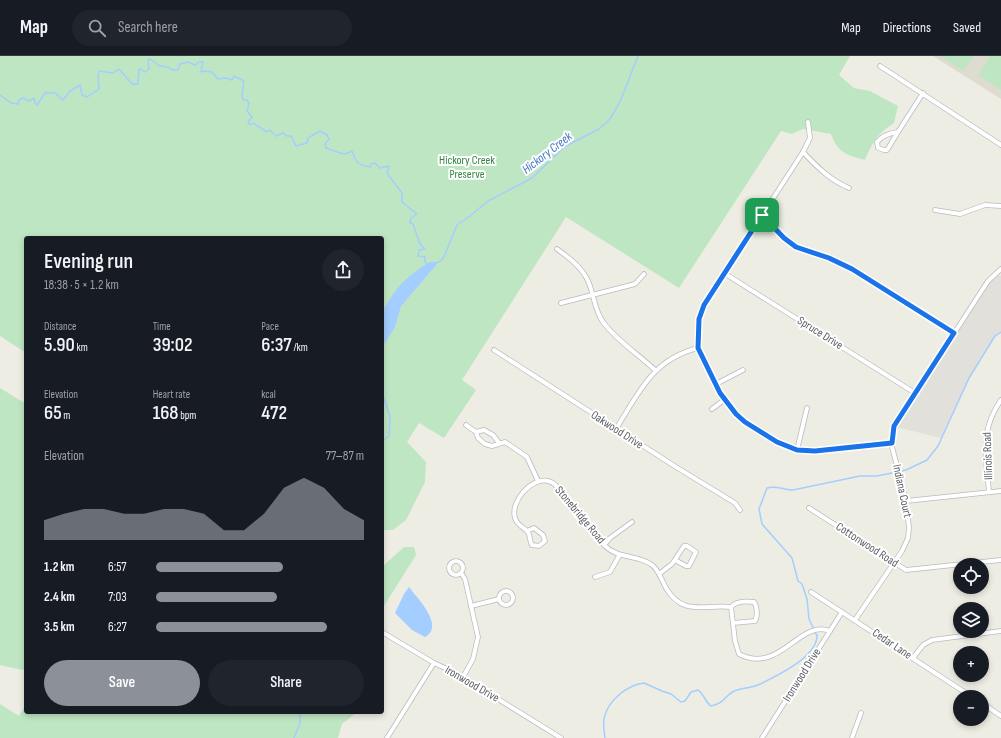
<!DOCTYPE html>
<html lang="en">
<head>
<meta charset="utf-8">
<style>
  :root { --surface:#171b24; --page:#20242c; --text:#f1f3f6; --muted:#9ea1a6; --line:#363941; --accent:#8c9099 }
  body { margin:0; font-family:"Sofia Sans Condensed",sans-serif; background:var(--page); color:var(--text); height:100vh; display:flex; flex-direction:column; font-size:15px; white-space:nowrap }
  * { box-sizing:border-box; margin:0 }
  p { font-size:13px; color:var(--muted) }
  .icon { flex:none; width:22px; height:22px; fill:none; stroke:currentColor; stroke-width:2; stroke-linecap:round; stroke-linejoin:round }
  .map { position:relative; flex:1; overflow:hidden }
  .panel { position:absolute; left:24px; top:180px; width:360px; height:478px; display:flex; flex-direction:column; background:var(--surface); border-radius:4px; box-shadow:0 2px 6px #0003 }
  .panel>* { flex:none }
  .controls { position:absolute; left:953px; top:502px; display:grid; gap:8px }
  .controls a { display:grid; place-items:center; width:36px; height:36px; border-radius:50%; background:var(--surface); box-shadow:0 2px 6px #0003; font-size:20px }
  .pin { position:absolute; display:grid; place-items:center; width:34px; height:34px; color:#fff; margin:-17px; border-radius:8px; box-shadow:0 2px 6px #0006 }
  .round { display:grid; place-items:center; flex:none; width:42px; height:42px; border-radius:21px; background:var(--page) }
  .headline { display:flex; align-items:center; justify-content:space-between; height:68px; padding:0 20px }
  h1 { font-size:22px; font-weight:600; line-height:30px }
  .figures { display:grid; grid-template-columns:repeat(3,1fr); gap:6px; height:68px; padding:4px 20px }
  .figures div { display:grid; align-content:center }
  .figures b { font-size:20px; font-weight:600 }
  .figures small { font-size:11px; font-weight:400 }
  .figures p { font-size:11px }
  .chart { height:112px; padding:8px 20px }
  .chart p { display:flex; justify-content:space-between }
  .chart svg { width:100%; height:72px; margin-top:4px; fill:var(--accent); opacity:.7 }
  .cta { display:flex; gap:8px; margin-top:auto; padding:8px 20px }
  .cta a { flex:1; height:46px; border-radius:24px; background:var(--accent); color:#fff; font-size:16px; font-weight:600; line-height:46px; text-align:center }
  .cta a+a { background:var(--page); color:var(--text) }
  ul { padding:0 20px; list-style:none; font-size:13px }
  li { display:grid; grid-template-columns:64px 48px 1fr; align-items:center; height:30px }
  li i { height:10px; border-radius:5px; background:var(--accent) }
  header { display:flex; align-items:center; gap:24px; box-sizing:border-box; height:56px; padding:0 20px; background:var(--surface); border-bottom:1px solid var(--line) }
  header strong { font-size:19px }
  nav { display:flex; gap:22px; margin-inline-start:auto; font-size:14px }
  .search { width:280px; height:36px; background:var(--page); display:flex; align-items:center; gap:10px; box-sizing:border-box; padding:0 14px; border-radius:22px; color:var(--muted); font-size:15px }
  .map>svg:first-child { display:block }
  .industrial { fill:#e2e0db }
  .education { fill:#dedcd1 }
  .green { fill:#bfe6c3 }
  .water { fill:#a3ceff }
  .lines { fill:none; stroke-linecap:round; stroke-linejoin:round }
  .stream { stroke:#a3ceff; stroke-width:1.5 }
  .street-casing { stroke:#b8bbc0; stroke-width:5.5 }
  .street { stroke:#fff; stroke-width:4 }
  .route-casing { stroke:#fff; stroke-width:8 }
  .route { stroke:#1a73e8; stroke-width:5 }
  .labels { text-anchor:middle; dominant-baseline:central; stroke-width:4; stroke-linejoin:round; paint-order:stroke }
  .park-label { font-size:12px; fill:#33843f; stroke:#fff }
  .street-label { font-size:12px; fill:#5b5f64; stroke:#fff }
  .water-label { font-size:13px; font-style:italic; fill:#4375c4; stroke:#fff }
</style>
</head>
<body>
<header>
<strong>Map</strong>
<div class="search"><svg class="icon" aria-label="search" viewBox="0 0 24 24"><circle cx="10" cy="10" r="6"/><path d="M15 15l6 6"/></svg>Search here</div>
<nav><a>Map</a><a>Directions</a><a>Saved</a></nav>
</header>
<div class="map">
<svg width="1001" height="682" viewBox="0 0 1001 682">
  <rect width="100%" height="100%" fill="#eeede3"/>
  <polygon class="industrial" points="999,219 1001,220 1001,275 995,280 979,304 941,382 896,371 989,226"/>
  <polygon class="education" points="933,0 1001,0 1001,43"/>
  <g class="green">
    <path d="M0,0H850L839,19L854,32L870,35L898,50L894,67C878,77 872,87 865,104C846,99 838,97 831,78L803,73L791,78L781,75L679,232L566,161L462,324L476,334L444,382L419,367L407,386L426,406L425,426L406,464L393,474H382V182H26V297L0,280Z"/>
    <polygon points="940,0 974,0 963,15"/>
    <polygon points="990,0 1001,0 1001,34 978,19"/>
    <polygon points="0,332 26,348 26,613 22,614 0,609"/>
    <polygon points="404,491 414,491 416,499 382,553 382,511"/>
    <polygon points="0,648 19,660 26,648 26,656 357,656 342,668 338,682 0,682"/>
  </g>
  <g class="water">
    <path d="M430,206H437V208L401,250L395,271L385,287L382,286C382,278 381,269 383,261C388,237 409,218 430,206Z"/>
    <path d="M409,531C416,541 446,570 425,581L412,574L395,557L404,538Z"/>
  </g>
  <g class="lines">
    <g class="stream">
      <path d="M0,39L11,47L18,48L19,44L23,42L29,45L34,42L35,47L37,49L45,37H55L63,44L70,35L80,29L82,39L87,41L99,33L98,21L99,15L113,17L119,13L132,28H138L139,13H141L145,16L149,13L148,4L150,3L160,10L168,11L172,14H178L180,8L188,6L195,9L199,6H203L201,16L204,15L212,16L218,23L225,22L232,24L234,20L244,25L242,38L243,44H247L249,47L247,55L252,61L248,66L250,69L253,67L267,76L270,74L276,80L283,77L287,80H291L296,90L307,87L308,82L320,75L327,79L329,83L325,88L326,92L340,97L345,98L352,95C357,107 355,108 370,111L371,108L375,107L380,112L389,110L387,117L402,137V146L417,158L411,162L410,167L413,168L420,188L425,193L419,194L418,200L425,201V206L428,209"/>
      <polyline points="437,207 443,203 457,169 470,160 488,145 532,122 564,91 599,73 610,63 620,46 638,0"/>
      <polyline points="382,257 394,239"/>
      <polyline points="382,337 390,360 389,380 382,385"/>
      <path d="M817,580L809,563L807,543L802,528L798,525L792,502L762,468L759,453L767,432C776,429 784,434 793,434L860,420H877L906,414L927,404L938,390L969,322L995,280L1001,276"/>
      <polyline points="294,682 300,667 300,656"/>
      <path d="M605,682C604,676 603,669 604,663C607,645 627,629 644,627L662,635L671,638L681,646L685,645L691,636L698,634C704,638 705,646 711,650C725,647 723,641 734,635C741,632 750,632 758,629C775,621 818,601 817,579"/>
    </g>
    <defs>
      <g id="street">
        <polyline points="880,10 1001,89"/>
        <polyline points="808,66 810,82 803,96 704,249 699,263 698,292 720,337 736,358 745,366 777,387 797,394 815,395 891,387"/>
        <path d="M898,76L887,94H884L878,92L877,86C882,80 890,77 898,76L923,37"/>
        <path d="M803,96C817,111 830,124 849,132"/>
        <polyline points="935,154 960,158 985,149 1001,150"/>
        <polyline points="763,159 784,182 797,191 829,202 852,213 954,277"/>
        <path d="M557,193C568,201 579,209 586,221C594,234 593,252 603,266C617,285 638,298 655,314"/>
        <polyline points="724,217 915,337"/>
        <polyline points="561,247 635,228 644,218"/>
        <polyline points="494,294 676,411 735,447 740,454"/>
        <polyline points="716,328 743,314"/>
        <polyline points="712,353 724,344"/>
        <polyline points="466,369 476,376 478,382 485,388 492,390 505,386 527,401 538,425"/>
        <path d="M616,373C639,336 653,303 698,292"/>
        <polyline points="476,376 484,374 493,379 499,387"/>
        <polyline points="797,394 807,352"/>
        <path d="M989,436C986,400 979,376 1001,344"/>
        <polyline points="906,445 1001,435"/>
        <polyline points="809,452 906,514 1001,504"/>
        <path d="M527,475L534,472L543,479L545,485L539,490L532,489C529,485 531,479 527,475C523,471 517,469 515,462C510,446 531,421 548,425C558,427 563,440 567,447C573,457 583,463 591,470C596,475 599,482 603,488C618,504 637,498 652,509C659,514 662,525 666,532C683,561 705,548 731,551"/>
        <polyline points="604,489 610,482 632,466"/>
        <circle cx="456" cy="512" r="7"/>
        <polyline points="461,517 465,523 478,581 473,603 463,621"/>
        <polyline points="659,518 672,508 684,490 687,490 696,496 689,510 686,510 675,504"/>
        <polyline points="595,521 610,516 619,500"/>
        <circle cx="506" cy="542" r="7"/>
        <polyline points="811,536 972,641"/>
        <polyline points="471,550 499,543"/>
        <path d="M731,551L735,585L739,598C780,619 799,563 830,575"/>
        <path d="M731,551C736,545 746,545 754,546C757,550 758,560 755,565L733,567"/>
        <polyline points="855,564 902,495 908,482 909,472 906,445 891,387 894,370 988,225 1001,213"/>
        <polyline points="382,576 434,607 456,617 561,682"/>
        <polyline points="913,602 923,589 932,584 1001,575"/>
        <polyline points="982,647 1001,660"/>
        <polyline points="387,682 434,607"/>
        <polyline points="762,682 842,556"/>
        <polyline points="852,682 861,657"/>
      </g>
    </defs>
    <use href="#street" class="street-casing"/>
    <use href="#street" class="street"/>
  </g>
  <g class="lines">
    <defs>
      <polygon id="route" points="762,159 784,182 796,191 829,202 852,213 954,277 894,370 892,387 815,395 797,394 777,386 745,366 736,358 720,337 698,292 699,263 704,249"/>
    </defs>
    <use href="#route" class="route-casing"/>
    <use href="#route" class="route"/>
  </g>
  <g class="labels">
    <g class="park-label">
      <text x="467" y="104">Hickory Creek<tspan x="467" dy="14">Preserve</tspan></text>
    </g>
    <g class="street-label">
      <text transform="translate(820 277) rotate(32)">Spruce Drive</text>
      <text transform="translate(617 374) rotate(33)">Oakwood Drive</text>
      <text transform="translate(988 400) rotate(-92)">Illinois Road</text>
      <text transform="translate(902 435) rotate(78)">Indiana Court</text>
      <text transform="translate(580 459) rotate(50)">Stonebridge Road</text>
      <text transform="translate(867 489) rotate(33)">Cottonwood Road</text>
      <text transform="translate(892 588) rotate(34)">Cedar Lane</text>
      <text transform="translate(802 619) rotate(-58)">Ironwood Drive</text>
      <text transform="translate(472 628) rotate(30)">Ironwood Drive</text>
    </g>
    <g class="water-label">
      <text transform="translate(547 97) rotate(-38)">Hickory Creek</text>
    </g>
  </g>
</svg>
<div class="controls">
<a><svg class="icon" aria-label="locate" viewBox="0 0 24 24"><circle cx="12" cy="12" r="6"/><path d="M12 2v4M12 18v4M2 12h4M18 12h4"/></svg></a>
<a><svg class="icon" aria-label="layers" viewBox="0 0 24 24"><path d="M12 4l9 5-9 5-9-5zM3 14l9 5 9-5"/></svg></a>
<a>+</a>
<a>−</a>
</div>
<div class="pin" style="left:762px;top:159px;background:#1e9e55"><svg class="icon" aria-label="arrive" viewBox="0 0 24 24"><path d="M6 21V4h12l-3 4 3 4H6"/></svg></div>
<section class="panel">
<div class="headline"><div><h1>Evening run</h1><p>18:38 · 5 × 1.2 km</p></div><a class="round"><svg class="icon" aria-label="share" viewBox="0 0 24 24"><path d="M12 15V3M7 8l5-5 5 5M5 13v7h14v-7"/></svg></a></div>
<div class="figures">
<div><p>Distance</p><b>5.90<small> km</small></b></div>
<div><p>Time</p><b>39:02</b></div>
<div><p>Pace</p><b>6:37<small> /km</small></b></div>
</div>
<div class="figures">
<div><p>Elevation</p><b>65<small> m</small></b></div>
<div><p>Heart rate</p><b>168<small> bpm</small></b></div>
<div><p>kcal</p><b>472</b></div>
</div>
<div class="chart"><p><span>Elevation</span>77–87 m</p>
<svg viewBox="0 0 160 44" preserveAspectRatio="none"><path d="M0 44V32L10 28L20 25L30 25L40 28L50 28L60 25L70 25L80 28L90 38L100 38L110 28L120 12L130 6L140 12L150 25L160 32V44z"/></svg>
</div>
<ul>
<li><b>1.2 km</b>6:57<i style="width:61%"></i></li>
<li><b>2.4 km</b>7:03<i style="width:58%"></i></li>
<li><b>3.5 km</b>6:27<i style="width:82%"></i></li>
</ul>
<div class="cta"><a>Save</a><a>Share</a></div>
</section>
</div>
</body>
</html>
